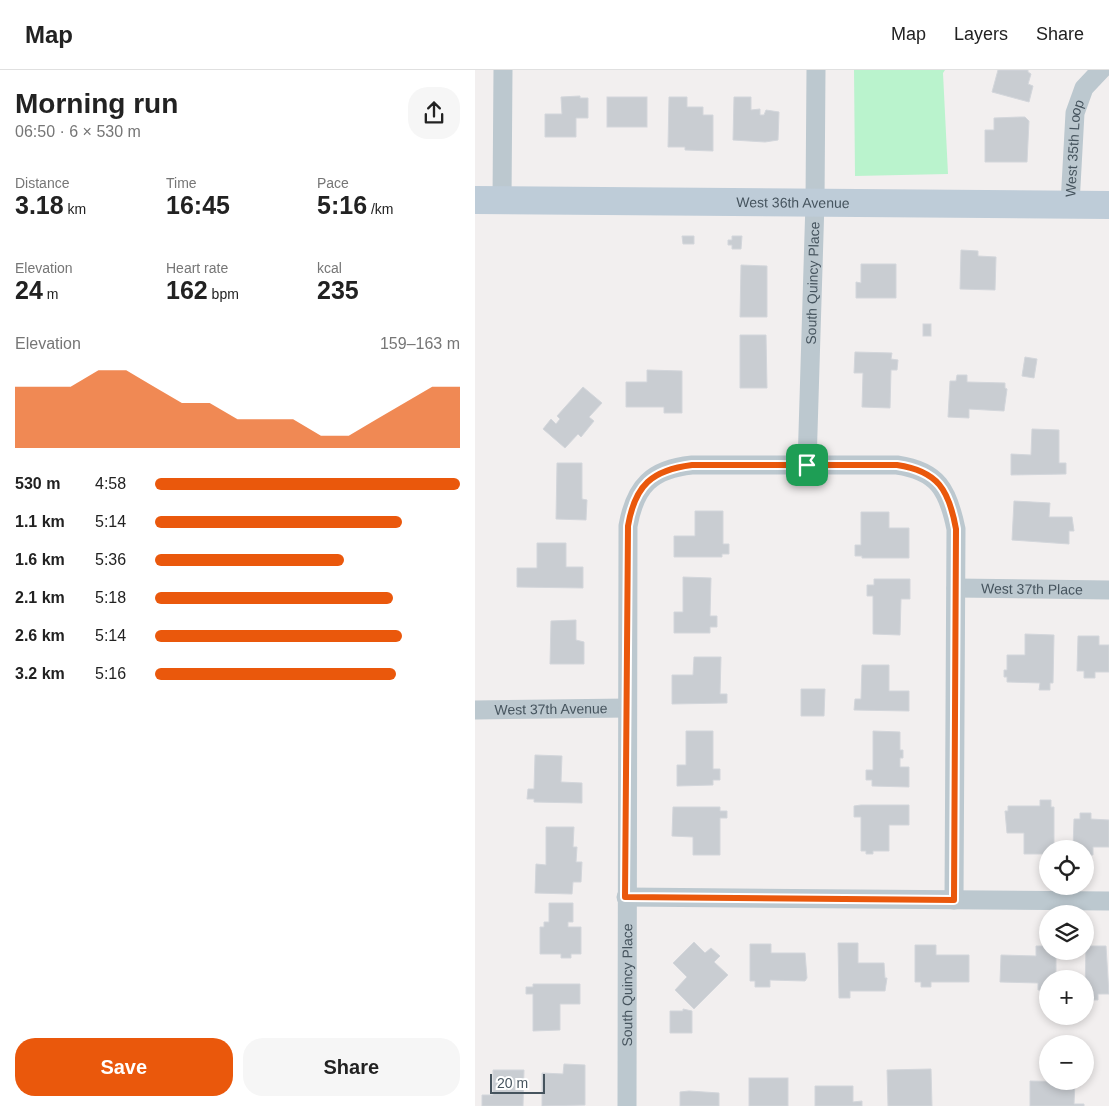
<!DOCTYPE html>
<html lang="en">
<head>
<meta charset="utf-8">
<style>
  :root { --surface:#fff; --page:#f6f6f6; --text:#222; --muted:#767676; --line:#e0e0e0; --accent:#ea580c }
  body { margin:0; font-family:Helvetica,sans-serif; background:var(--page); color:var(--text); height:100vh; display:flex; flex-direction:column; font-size:19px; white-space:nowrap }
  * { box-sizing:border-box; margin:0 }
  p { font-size:16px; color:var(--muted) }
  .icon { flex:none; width:28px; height:28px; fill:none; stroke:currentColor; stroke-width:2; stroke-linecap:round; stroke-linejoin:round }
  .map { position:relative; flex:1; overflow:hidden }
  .details { display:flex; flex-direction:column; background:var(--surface); width:475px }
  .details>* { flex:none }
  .tools { position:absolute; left:564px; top:770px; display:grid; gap:10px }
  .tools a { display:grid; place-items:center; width:55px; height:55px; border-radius:50%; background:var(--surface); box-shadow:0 2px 8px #0003; font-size:25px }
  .scale { position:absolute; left:15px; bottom:12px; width:55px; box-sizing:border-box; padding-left:5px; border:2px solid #46545e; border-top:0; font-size:14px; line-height:18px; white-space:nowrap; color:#46545e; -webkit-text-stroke:4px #fff; paint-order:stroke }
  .pin { position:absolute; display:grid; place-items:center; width:42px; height:42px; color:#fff; margin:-21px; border-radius:10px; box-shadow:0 2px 8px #0006 }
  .round { display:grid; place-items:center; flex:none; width:52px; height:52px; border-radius:20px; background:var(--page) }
  .headline { display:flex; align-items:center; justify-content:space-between; height:85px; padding:0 15px }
  h1 { font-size:28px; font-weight:700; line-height:38px }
  .figures { display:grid; grid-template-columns:repeat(3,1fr); gap:8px; height:85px; padding:5px 15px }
  .figures div { display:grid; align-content:center }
  .figures b { font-size:25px; font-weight:700 }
  .figures small { font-size:14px; font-weight:400 }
  .figures p { font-size:14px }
  .chart { height:140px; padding:10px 15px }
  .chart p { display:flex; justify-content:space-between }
  .chart svg { width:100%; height:90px; margin-top:5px; fill:var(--accent); opacity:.7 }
  .button { display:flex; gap:10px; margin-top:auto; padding:10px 15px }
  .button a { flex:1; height:58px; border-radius:20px; background:var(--accent); color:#fff; font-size:20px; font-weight:700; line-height:58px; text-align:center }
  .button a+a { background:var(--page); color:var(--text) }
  ul { padding:0 15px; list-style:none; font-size:16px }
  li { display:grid; grid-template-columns:80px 60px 1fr; align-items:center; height:38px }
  li i { height:12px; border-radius:6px; background:var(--accent) }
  header { display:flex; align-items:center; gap:30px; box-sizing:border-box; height:70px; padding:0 25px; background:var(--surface); border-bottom:1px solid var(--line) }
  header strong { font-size:24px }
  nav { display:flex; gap:28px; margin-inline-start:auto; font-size:18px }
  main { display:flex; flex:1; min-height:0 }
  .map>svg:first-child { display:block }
  .green { fill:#baf3cd }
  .building { fill:#c9cdd2; stroke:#d3d6db }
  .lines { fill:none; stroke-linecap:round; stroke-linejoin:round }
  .street { stroke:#bcc8cf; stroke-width:19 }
  .secondary { stroke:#beccd8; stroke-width:28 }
  .route-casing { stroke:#fff; stroke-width:10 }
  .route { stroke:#ea580c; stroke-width:6 }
  .labels { text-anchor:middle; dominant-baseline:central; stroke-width:5; stroke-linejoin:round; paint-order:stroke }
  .street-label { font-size:14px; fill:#46545e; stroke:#fff }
</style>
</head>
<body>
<header>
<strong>Map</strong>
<nav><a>Map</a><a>Layers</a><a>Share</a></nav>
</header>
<main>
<section class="details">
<div class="headline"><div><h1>Morning run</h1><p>06:50 · 6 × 530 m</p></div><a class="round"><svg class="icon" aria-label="share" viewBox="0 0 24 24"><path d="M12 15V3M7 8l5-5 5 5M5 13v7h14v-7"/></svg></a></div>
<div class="figures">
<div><p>Distance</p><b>3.18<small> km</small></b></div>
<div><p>Time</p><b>16:45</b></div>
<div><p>Pace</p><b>5:16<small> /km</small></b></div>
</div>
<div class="figures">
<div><p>Elevation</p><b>24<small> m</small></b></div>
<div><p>Heart rate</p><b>162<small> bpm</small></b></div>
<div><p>kcal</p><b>235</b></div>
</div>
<div class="chart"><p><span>Elevation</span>159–163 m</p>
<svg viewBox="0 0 160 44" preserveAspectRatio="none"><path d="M0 44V14L10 14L20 14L30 6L40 6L50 14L60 22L70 22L80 30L90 30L100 30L110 38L120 38L130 30L140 22L150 14L160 14V44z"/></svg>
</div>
<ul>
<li><b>530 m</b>4:58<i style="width:100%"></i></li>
<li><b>1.1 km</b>5:14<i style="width:81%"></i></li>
<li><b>1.6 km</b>5:36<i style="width:62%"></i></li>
<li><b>2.1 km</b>5:18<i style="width:78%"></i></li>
<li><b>2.6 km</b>5:14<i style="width:81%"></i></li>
<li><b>3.2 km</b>5:16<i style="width:79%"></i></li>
</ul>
<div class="button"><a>Save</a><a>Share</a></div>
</section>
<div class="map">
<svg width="634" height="1036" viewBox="0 0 634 1036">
  <rect width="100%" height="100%" fill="#f2efef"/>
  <polygon class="green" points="379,0 470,0 468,3 473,104 380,106"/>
  <g class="building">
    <polygon points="523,0 553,0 553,2 556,4 553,14 558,16 554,32 517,22"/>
    <polygon points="105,26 105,28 113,28 113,48 101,48 101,67 70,67 70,44 87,44 86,27"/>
    <rect x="132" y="27" width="40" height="30"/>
    <polygon points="194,27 212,27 212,37 228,37 228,45 238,45 238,81 210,80 210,77 193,77"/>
    <polygon points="259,27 276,27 276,40 285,39 285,45 289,45 291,40 304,42 303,70 290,72 258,70"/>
    <polygon points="545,47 550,47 554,51 552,92 510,92 510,60 519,60 519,48"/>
    <polygon points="207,166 219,166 219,174 208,174"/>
    <polygon points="257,166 267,166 266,179 257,179 257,175 253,175 253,170 257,170"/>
    <polygon points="486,180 503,181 503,186 521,187 520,220 485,219"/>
    <polygon points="386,194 421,194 421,228 381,228 381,212 386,213"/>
    <polygon points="266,195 292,196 292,247 265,247"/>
    <rect x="448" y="254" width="8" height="12"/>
    <polygon points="265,265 291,265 292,318 265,318"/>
    <polygon points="380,282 417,283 416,289 423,290 422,300 416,300 415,338 387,337 388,303 379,303"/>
    <polygon points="550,287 562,289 559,308 547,306"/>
    <polygon points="172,300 207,301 207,343 189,343 189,337 151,337 151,312 172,312"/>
    <polygon points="482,305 492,305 492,312 530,313 530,318 532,319 529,341 494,339 494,348 473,347 475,311 481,311"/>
    <polygon points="108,317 127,333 114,347 119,351 106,367 103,364 90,378 68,359 76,349 81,354 85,349 82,346"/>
    <polygon points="557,359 584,360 584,393 591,393 591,404 536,405 536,384 556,385"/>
    <polygon points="82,393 107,393 107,429 112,430 111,450 81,449"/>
    <polygon points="539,431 575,433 574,447 597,447 599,461 594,461 594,474 537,470"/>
    <polygon points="220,441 248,441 248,474 254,474 254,484 247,484 247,487 199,487 199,466 220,466"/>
    <polygon points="386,442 414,442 414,458 434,458 434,488 387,488 387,486 380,486 380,475 386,475"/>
    <polygon points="62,473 91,473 91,497 108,497 108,518 42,517 42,498 62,498"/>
    <polygon points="208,507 236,508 235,546 242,546 242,557 235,557 235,563 199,563 199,542 208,542"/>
    <polygon points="399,509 435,509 435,529 426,529 425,565 398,564 398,526 392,526 392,515 399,515"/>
    <polygon points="101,550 101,570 109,572 109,594 75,594 76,551"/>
    <polygon points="550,564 579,565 578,613 575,613 575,620 564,620 565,613 532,612 532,607 529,607 529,600 532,600 532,585 550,585"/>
    <polygon points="603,566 624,566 624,575 634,575 634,602 620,602 620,608 609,608 609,601 602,601"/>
    <polygon points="219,587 246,587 245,624 252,624 252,633 197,634 197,605 218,605"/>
    <polygon points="387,595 414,595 414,621 434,621 434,641 379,640 380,629 386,629"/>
    <polygon points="326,619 350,619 349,646 326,646"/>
    <polygon points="211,661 238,661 238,699 245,699 245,710 238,710 238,715 202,716 202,695 211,695"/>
    <polygon points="398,661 425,662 425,680 428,680 428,688 425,688 425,697 434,697 434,717 397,716 397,710 391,710 391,700 398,700"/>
    <polygon points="60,685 87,686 86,712 107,713 107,733 59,732 59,729 52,729 53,719 59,719"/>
    <polygon points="565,730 576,730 576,737 579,737 579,779 572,779 572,784 549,784 549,763 532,763 530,741 533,741 533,736 565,736"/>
    <polygon points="386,735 434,735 434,755 414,755 414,781 398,781 398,784 391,784 391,781 386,781 386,747 379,747 379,736"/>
    <polygon points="198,737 245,737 245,741 252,741 252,748 245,748 245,785 218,785 218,767 197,766"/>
    <polygon points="605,743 616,743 616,749 634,750 634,777 618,777 618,785 610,785 610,779 598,779 599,749 605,749"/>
    <polygon points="71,757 99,757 98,777 102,777 101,792 107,792 106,812 98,812 97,824 60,823 61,794 71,795"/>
    <polygon points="74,833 98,833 98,852 93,852 93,857 106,857 106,884 96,884 96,888 86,888 86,884 65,884 65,857 69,857 69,852 74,852"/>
    <polygon points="219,872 230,883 236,878 245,886 239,892 253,905 219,939 200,920 212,907 198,893"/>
    <polygon points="363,873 383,873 383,893 409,893 410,908 412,908 410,921 375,921 375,928 364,928"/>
    <polygon points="275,874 296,874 296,883 330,883 332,908 330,911 295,910 295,917 280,917 280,911 275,911"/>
    <polygon points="440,875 461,875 461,885 494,885 494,912 456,912 456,917 446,917 446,912 440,912"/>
    <polygon points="561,876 572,876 572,881 581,881 581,909 572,909 572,920 563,920 563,913 525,912 526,885 561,886"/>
    <polygon points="611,876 631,876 634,924 623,924 623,930 612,930 612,924 610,924"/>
    <polygon points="58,914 105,914 105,934 85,934 85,960 58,961 58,924 51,924 51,917 58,917"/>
    <polygon points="208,939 217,941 217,963 195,963 195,941 208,941"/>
    <polygon points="89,994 110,995 110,1035 67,1036 67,1003 88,1004"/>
    <polygon points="456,999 457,1036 413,1036 412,1000"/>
    <polygon points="18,1000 49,1000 48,1036 7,1036 7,1025 18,1025"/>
    <rect x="274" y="1008" width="39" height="28"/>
    <polygon points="555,1011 600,1012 599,1034 609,1034 609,1036 555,1036"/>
    <polygon points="340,1016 378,1016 378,1032 387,1031 387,1036 340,1036"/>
    <polygon points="214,1021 244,1023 244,1036 205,1036 205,1022"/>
  </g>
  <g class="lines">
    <g class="street">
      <polyline points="27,130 28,0"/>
      <path id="s1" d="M595,134L600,43L609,18L626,0"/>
      <path id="s2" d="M332,395L340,132L341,0"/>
      <path id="s3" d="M481,518L634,520"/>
      <path id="s4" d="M0,640L152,638"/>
      <polyline points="151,827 634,831"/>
      <path id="s5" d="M152,1036L153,456C160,416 177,399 217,395H422C463,401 473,420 481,459L479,830"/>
    </g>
    <path class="secondary" id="s6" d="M0,130L634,135"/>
  </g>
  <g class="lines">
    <defs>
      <path id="route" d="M217,395H422C463,401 474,420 481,459L479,830L150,827L153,456C160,415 177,400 217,395Z"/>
    </defs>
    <use href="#route" class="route-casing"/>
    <use href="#route" class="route"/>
  </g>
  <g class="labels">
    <g class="street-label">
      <text stroke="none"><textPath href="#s1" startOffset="56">West 35th Loop</textPath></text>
      <text stroke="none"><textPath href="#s6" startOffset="318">West 36th Avenue</textPath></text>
      <text stroke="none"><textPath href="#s2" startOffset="182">South Quincy Place</textPath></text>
      <text stroke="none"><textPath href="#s3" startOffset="76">West 37th Place</textPath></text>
      <text stroke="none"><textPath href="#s4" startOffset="76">West 37th Avenue</textPath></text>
      <text stroke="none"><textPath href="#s5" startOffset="121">South Quincy Place</textPath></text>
    </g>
  </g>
</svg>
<div class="tools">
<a><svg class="icon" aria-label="locate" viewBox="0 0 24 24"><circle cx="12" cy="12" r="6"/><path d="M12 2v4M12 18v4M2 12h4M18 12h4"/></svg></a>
<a><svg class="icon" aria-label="layers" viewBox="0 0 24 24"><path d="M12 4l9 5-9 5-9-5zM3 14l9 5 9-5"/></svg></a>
<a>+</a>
<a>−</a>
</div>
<div class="scale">20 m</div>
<div class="pin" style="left:332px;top:395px;background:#1e9e55"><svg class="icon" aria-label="arrive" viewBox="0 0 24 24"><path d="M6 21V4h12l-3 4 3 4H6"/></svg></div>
</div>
</main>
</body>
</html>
